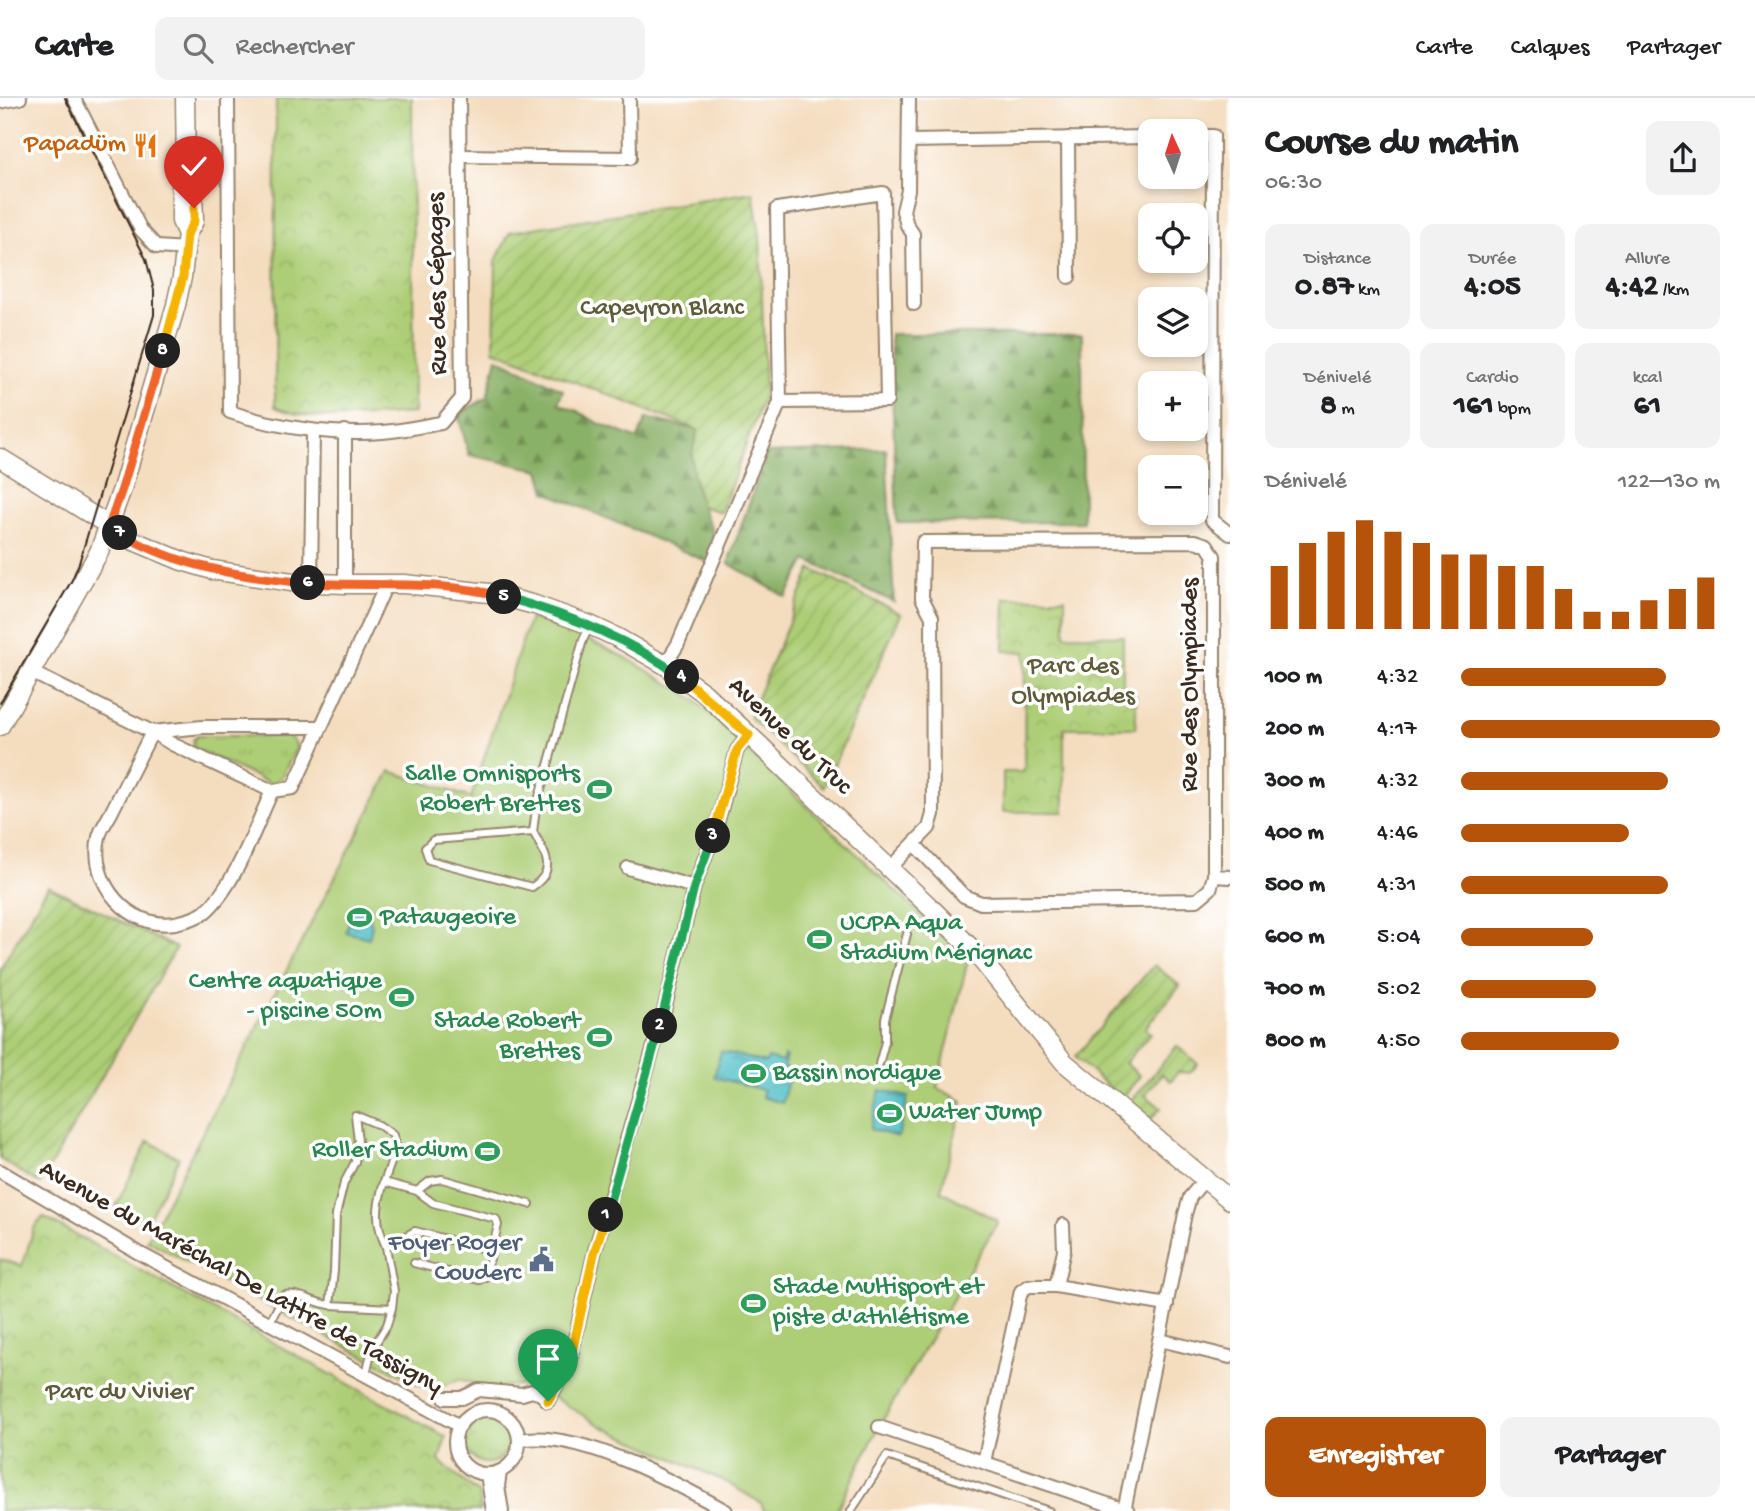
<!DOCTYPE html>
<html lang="fr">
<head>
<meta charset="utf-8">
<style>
  :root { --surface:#fff; --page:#f2f2f2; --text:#202124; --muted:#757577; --line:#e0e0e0; --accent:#b45309 }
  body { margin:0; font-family:"Gochi Hand",sans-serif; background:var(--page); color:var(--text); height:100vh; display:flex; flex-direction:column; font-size:26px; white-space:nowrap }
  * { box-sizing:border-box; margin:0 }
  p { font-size:23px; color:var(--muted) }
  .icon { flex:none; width:38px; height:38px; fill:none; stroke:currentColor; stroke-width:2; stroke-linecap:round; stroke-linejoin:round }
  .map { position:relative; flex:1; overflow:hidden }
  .panel { display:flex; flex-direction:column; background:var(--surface); width:525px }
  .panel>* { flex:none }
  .needle { width:46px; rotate:357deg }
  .buttons { position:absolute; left:1138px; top:21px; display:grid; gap:14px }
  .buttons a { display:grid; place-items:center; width:70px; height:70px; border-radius:14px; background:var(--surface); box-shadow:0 4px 10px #0003; font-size:35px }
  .pin { position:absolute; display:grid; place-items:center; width:60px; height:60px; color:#fff; margin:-72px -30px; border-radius:50% 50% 50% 0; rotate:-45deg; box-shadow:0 0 7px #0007 }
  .pin .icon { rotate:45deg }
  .km { position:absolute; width:35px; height:35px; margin:-18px; border-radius:50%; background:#222; color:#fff; font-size:19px; line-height:35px; text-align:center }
  .round { display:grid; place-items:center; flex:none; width:74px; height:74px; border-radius:14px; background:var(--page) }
  .headline { display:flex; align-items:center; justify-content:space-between; height:119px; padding:0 35px }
  h1 { font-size:38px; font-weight:700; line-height:52px }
  .metrics { display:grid; grid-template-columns:repeat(3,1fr); gap:10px; height:119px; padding:7px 35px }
  .metrics div { display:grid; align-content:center; border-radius:14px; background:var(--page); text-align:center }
  .metrics b { font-size:30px; font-weight:700 }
  .metrics small { font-size:19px; font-weight:400 }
  .metrics p { font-size:19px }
  .chart { height:196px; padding:14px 35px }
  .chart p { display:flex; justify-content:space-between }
  .chart svg { width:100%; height:126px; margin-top:7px; stroke:var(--accent); stroke-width:6 }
  .button { display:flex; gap:14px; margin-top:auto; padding:14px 35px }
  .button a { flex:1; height:80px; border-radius:14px; background:var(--accent); color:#fff; font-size:28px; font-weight:700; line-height:80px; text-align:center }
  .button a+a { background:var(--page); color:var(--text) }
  ul { padding:0 35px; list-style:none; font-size:23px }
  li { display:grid; grid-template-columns:112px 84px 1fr; align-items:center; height:52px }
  li i { height:18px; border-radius:9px; background:var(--accent) }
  header { display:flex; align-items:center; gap:42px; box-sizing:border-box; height:98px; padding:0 35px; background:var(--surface); border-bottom:2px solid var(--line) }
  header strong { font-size:33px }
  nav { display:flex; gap:38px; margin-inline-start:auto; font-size:24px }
  .search { width:490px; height:63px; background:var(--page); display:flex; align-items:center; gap:18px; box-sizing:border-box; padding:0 24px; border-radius:14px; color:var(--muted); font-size:26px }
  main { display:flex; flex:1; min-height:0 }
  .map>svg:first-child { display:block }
  .grass { fill:url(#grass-tufts); stroke:#747c4a; stroke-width:2 }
  .forest { fill:url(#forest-firs); stroke:#626e42; stroke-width:2 }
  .park { fill:url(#park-crowns); stroke:#747c4a; stroke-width:2 }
  .garden { fill:url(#garden-furrows); stroke:#747c4a; stroke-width:2 }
  .pitch { fill:#adce76; stroke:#747c4a; stroke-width:2 }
  .water { fill:url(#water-ripples); stroke:#477673; stroke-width:2 }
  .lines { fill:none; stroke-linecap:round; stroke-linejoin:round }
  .lane-casing { stroke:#98846e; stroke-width:10 }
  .street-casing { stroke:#98846e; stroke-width:16 }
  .secondary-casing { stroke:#98846e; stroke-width:21 }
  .lane { stroke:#fff; stroke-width:6 }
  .street { stroke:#fff; stroke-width:12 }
  .secondary { stroke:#fff; stroke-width:18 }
  .tram { stroke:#3b2a1e; stroke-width:2 }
  .split-1-casing { stroke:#fff; stroke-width:14 }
  .split-2-casing { stroke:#fff; stroke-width:14 }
  .split-3-casing { stroke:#fff; stroke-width:14 }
  .split-4-casing { stroke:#fff; stroke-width:14 }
  .split-5-casing { stroke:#fff; stroke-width:14 }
  .split-6-casing { stroke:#fff; stroke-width:14 }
  .split-7-casing { stroke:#fff; stroke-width:14 }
  .split-8-casing { stroke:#fff; stroke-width:14 }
  .split-9-casing { stroke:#fff; stroke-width:14 }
  .split-1 { stroke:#f5b400; stroke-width:9 }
  .split-2 { stroke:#22a559; stroke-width:9 }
  .split-3 { stroke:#22a559; stroke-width:9 }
  .split-4 { stroke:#f5b400; stroke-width:9 }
  .split-5 { stroke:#22a559; stroke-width:9 }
  .split-6 { stroke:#f0652b; stroke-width:9 }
  .split-7 { stroke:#f0652b; stroke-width:9 }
  .split-8 { stroke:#f0652b; stroke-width:9 }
  .split-9 { stroke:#f5b400; stroke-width:9 }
  .labels { text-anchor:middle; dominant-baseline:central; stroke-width:7; stroke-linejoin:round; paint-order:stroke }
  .food-label { font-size:26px; fill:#c56008; stroke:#fff; text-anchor:end }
  .street-label { font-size:26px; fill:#3b2a1e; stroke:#fff }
  .park-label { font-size:26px; fill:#5d5b38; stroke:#fff }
  .leisure-label { font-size:26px; fill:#27864d; stroke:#fff; text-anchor:start }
  .service-label { font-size:26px; fill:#4e5e75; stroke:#fff; text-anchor:end }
</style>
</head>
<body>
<header>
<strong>Carte</strong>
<div class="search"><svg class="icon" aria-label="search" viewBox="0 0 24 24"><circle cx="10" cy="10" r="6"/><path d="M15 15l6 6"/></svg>Rechercher</div>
<nav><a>Carte</a><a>Calques</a><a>Partager</a></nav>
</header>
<main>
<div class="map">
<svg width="1230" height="1413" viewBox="0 0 1230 1413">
  <defs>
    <pattern id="grass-tufts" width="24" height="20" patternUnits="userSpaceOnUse" patternTransform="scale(1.75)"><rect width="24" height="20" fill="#adce76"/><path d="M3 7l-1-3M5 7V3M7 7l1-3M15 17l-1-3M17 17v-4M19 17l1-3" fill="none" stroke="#96b166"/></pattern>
    <pattern id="forest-firs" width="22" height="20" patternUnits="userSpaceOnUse" patternTransform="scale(1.75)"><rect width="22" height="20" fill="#8ab167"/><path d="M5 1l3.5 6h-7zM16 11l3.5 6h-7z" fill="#729054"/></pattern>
    <pattern id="park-crowns" width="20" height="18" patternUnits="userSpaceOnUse" patternTransform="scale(1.75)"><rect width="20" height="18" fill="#adce76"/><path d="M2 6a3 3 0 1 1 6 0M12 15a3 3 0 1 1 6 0" fill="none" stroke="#96b166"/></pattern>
    <pattern id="garden-furrows" width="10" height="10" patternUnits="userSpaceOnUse" patternTransform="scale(1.75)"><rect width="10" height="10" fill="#adce76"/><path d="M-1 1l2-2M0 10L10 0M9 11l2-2" fill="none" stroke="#96b166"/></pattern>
    <pattern id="water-ripples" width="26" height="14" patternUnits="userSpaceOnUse" patternTransform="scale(1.75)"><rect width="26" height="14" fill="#53c1c8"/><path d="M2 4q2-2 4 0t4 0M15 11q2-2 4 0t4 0" fill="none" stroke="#469da2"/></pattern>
  </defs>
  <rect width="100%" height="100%" fill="#fff"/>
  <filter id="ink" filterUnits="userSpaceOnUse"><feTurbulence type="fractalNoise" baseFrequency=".0143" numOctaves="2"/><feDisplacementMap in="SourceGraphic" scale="14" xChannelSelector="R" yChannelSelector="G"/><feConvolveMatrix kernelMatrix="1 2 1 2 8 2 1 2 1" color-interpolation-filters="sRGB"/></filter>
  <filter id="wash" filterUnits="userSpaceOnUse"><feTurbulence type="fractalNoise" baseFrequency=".00686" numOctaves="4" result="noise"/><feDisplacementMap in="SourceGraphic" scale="28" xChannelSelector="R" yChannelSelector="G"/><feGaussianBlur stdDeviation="1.57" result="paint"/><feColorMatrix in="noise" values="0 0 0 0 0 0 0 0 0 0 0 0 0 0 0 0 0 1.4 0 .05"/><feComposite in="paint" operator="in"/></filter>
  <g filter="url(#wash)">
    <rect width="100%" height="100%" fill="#f4ddbf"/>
    <g class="grass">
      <polygon points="197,638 289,638 296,646 296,651 281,680 271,686 194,650 193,642"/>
      <circle cx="487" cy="1343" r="22"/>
    </g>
    <g class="forest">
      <polygon points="890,236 1082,236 1083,424 897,425"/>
      <path d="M497,260L563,292L558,305L577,313L598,325L638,341L646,320L698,332C685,379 700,405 719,448L708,464L546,394L540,372L469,357L458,316L487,300Z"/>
      <polygon points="886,351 894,504 806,462 786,499 728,465 767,355"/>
    </g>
    <g class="park">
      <path d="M276,0H412L414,315C372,317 313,326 275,309Z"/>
      <polygon points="1005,500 1065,500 1065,537 1123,538 1123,596 1136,597 1136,630 1064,630 1064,714 1003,714 1003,674 1024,674 1025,554 1004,553"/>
      <polygon points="43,1119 446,1339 439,1363 479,1396 481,1413 0,1413 0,1161 22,1168 34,1130"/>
    </g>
    <g class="garden">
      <polygon points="753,94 760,138 765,295 721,414 701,408 693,376 692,355 698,332 494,252 496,163 510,134"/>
      <polygon points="811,471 901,516 824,689 749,619"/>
      <polygon points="48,788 176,850 40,1086 0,1061 0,871"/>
      <polygon points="1154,867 1180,888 1145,930 1151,935 1125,965 1140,978 1122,1001 1075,959"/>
      <polygon points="1177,948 1198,966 1190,975 1178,974 1171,983 1162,976 1145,997 1161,1010 1149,1023 1128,1006"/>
    </g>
    <g class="pitch">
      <polygon points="530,520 572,534 628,561 694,601 968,862 937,990 963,1003 941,1093 998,1123 879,1329 836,1413 764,1413 761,1405 722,1382 603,1329 533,1287 484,1289 459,1281 431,1293 263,1205 147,1142 390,673 471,700"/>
      <polygon points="148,1043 179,1060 147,1124 116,1108"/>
    </g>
    <g class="water">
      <polygon points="353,809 368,813 372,828 369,840 346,834"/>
      <polygon points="721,953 766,965 768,960 782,964 784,958 786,959 783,970 791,972 782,1005 762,999 763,992 714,979"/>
      <polygon points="880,992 908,999 898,1039 870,1031"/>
    </g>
  </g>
  <g filter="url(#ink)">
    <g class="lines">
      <defs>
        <g id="lane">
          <path d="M533,734C545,755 558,772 532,789L429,762L425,750L433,742L533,734L536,710L583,542L589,529"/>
          <polyline points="879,966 885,944 885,921 907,836"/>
          <path d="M384,1084C376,1110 375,1124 386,1149"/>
          <polyline points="417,1093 430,1083 442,1081 530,1106"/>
          <polyline points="414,1165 479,1182 485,1179 492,1153"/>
          <path d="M270,1224L284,1197C299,1194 314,1205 330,1207"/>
          <polyline points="366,1276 372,1251 387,1227 392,1210 394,1193 386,1149 415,1133 492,1153 498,1127 496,1121 433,1105 417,1093 384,1084 396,1051 393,1037 379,1027 355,1017 358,1043 355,1064 344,1085 336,1117 334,1173 330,1207 392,1210"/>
          <polyline points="851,1413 887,1358 1049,1413"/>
        </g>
        <g id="street">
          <polyline points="74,0 141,132 157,149 186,151"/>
          <path d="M228,0L230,314C274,329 335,338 382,334C402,333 422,328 441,325L462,300L459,0"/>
          <polyline points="909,0 908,92 903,113 907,127 913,136 914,206"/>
          <polyline points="0,4 20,0"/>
          <polyline points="1195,38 1213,38 1212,422 1230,436"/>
          <polyline points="1068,40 1069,179"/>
          <polyline points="909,43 1150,39"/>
          <polyline points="460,58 630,60 629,0"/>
          <polyline points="311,485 313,333"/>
          <polyline points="345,486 345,333"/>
          <polyline points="665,567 678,546 780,304 777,111 883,95 887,303 780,304"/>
          <path d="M31,574L152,634C139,660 126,685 113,711C109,720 101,730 99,739C88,785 130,832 175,825C185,823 197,820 205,814C235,788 255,730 272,693"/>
          <polyline points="319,629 202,629 152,634 172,646 272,693 293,690 387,485"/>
          <polyline points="628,770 694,789"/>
          <polyline points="889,771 929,730 933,716 932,519 922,500 923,444 1195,443 1207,447 1214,458 1214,778 1210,791 1197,802 981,805 964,798 914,746"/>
          <polyline points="1214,778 1230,779"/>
          <polyline points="0,1073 139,1155 460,1328"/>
          <polyline points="1056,1188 1064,1152 1063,1127"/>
          <polyline points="1160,1242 1230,1259"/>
          <polyline points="445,1300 462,1300 479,1292 522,1296 532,1293 541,1296 548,1303 570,1263 594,1156 664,913 694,789 716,730 737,652 749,637"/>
          <circle cx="487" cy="1344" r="32"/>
          <polyline points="879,1329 1128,1413"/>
          <path d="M519,1342C579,1331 674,1384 726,1413"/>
          <polyline points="984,1364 1021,1193 1029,1188 1056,1188 1167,1207"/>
          <polyline points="500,1374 498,1388 502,1413"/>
          <polyline points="487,1376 493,1413"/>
          <polyline points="1124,1413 1185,1116 1190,1099 1205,1081"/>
        </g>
        <g id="secondary">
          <polyline points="186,73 181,79 181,123 187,136"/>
          <polyline points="0,360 134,443 182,463 212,472 292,484 345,486 404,486 489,495 535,507 590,527 618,540 665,567 704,595 749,637 932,811 975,854 1064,964 1230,1102"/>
          <polyline points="0,628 99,454 122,391 176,207 182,179 187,136 194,123 193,89 191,78 186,73 185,0"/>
        </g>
      </defs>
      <use href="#lane" class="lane-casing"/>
      <use href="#street" class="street-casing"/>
      <use href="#secondary" class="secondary-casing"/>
      <use href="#lane" class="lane"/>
      <use href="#street" class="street"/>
      <use href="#secondary" class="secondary"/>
      <polyline class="tram" points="0,605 72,482 79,465 154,217 154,192 146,161 65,0"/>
    </g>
  </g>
  <g class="lines" filter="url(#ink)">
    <defs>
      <polyline id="split-1" points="548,1303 570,1263 594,1156 606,1117"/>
      <polyline id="split-2" points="606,1117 660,928"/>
      <polyline id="split-3" points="660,928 694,789 713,738"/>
      <polyline id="split-4" points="682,579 749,637 737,652 713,738"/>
      <path id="split-5" d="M504,499C567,516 629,541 682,579"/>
      <path id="split-6" d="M308,485C374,489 440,481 504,499"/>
      <path id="split-7" d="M120,435C177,469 243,479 308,485"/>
      <polyline id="split-8" points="120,435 109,428 122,391 163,253"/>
      <polyline id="split-9" points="163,253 183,179 187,136 194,123 194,110"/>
    </defs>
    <use href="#split-1" class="split-1-casing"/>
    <use href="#split-2" class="split-2-casing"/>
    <use href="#split-3" class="split-3-casing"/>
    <use href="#split-4" class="split-4-casing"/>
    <use href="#split-5" class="split-5-casing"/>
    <use href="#split-6" class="split-6-casing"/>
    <use href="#split-7" class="split-7-casing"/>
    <use href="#split-8" class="split-8-casing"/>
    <use href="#split-9" class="split-9-casing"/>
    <use href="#split-1" class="split-1"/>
    <use href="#split-2" class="split-2"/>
    <use href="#split-3" class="split-3"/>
    <use href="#split-4" class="split-4"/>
    <use href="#split-5" class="split-5"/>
    <use href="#split-6" class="split-6"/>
    <use href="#split-7" class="split-7"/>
    <use href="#split-8" class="split-8"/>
    <use href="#split-9" class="split-9"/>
  </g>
  <defs>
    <symbol id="restaurant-bare" viewBox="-9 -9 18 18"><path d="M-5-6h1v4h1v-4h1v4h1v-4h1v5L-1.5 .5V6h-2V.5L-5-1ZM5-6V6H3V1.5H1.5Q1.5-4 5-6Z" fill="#e8710a" stroke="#fff" stroke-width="2.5" paint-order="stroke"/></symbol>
    <symbol id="stadium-bare" viewBox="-9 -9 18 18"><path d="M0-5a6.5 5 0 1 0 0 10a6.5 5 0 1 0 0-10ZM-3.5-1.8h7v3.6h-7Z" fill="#2e9e5b" stroke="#fff" stroke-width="2.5" paint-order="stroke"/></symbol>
    <symbol id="civic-bare" viewBox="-9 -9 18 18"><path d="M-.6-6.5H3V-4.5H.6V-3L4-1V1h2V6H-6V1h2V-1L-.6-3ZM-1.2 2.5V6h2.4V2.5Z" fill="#5c6f8a" stroke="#fff" stroke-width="2.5" paint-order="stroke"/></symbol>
  </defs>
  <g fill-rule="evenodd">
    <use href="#restaurant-bare" x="128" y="30" width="35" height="35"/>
    <use href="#stadium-bare" x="582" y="674" width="35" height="35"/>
    <use href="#stadium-bare" x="342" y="802" width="35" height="35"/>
    <use href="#stadium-bare" x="802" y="824" width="35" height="35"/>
    <use href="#stadium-bare" x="384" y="882" width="35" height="35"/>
    <use href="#stadium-bare" x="582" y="922" width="35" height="35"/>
    <use href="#stadium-bare" x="736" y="958" width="35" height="35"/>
    <use href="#stadium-bare" x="872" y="998" width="35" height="35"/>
    <use href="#stadium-bare" x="470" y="1036" width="35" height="35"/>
    <use href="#civic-bare" x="524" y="1144" width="35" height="35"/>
    <use href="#stadium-bare" x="736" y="1188" width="35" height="35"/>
  </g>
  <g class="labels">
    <g class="food-label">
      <text x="126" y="47">Papadüm</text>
    </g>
    <g class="street-label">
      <text transform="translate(439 186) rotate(-91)">Rue des Cépages</text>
      <text transform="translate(1191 587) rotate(-90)">Rue des Olympiades</text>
      <text transform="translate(789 639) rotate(43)">Avenue du Truc</text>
      <text transform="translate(240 1181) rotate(29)">Avenue du Maréchal De Lattre de Tassigny</text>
    </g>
    <g class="park-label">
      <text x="662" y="211">Capeyron Blanc</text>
      <text x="1073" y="569">Parc des<tspan x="1073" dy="30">Olympiades</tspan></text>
      <text x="119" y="1295">Parc du Vivier</text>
    </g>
    <g class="leisure-label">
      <text x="580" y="677" text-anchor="end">Salle Omnisports<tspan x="580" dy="30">Robert Brettes</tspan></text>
      <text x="380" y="820">Pataugeoire</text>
      <text x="840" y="826">UCPA Aqua<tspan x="840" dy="30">Stadium Mérignac</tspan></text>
      <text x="382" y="884" text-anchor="end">Centre aquatique<tspan x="382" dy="30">- piscine 50m</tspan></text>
      <text x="580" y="924" text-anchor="end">Stade Robert<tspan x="580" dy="30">Brettes</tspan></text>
      <text x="773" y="976">Bassin nordique</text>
      <text x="909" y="1015">Water Jump</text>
      <text x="468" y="1053" text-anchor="end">Roller Stadium</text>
      <text x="773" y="1190">Stade Multisport et<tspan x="773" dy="30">piste d'athlétisme</tspan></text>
    </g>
    <g class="service-label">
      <text x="521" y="1146">Foyer Roger<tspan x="521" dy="30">Couderc</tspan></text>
    </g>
  </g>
</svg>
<div class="buttons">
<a><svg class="needle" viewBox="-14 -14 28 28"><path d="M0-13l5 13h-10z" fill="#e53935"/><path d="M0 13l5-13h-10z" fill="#757577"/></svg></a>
<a><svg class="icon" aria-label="locate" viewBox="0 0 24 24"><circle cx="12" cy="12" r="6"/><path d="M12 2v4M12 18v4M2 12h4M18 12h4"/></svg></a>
<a><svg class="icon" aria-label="layers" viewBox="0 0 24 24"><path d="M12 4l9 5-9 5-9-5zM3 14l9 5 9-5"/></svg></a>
<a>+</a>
<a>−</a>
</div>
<div class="pin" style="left:548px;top:1303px;background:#1e9e55"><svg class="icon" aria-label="arrive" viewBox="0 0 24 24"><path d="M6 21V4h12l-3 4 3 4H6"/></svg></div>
<div class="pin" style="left:194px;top:110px;background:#d93025"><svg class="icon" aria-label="check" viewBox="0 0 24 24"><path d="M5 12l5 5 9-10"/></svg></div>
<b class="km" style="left:606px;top:1117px">1</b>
<b class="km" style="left:660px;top:928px">2</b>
<b class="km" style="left:713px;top:738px">3</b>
<b class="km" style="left:682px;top:579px">4</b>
<b class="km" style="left:504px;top:499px">5</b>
<b class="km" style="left:308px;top:485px">6</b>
<b class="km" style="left:120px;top:435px">7</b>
<b class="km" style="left:163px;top:253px">8</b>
</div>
<section class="panel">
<div class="headline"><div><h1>Course du matin</h1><p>06:30</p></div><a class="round"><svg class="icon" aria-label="share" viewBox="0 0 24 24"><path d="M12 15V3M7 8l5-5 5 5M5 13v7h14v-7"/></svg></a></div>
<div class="metrics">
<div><p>Distance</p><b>0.87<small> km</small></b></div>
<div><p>Durée</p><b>4:05</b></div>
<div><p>Allure</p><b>4:42<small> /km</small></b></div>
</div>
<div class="metrics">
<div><p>Dénivelé</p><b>8<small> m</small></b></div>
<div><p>Cardio</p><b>161<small> bpm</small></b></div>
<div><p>kcal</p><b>61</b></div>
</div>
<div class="chart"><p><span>Dénivelé</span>122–130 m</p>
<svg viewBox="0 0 160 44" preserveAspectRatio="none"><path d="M5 44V22M15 44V14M25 44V10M35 44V6M45 44V10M55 44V14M65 44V18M75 44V18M85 44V22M95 44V22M105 44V30M115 44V38M125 44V38M135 44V34M145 44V30M155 44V26"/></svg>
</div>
<ul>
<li><b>100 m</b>4:32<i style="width:79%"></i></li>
<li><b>200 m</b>4:17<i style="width:100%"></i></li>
<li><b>300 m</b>4:32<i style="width:80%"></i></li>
<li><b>400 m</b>4:46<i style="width:65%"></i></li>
<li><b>500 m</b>4:31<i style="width:80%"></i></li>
<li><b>600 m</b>5:04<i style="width:51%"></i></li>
<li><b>700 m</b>5:02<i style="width:52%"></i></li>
<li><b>800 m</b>4:50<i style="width:61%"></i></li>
</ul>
<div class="button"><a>Enregistrer</a><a>Partager</a></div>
</section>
</main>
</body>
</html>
